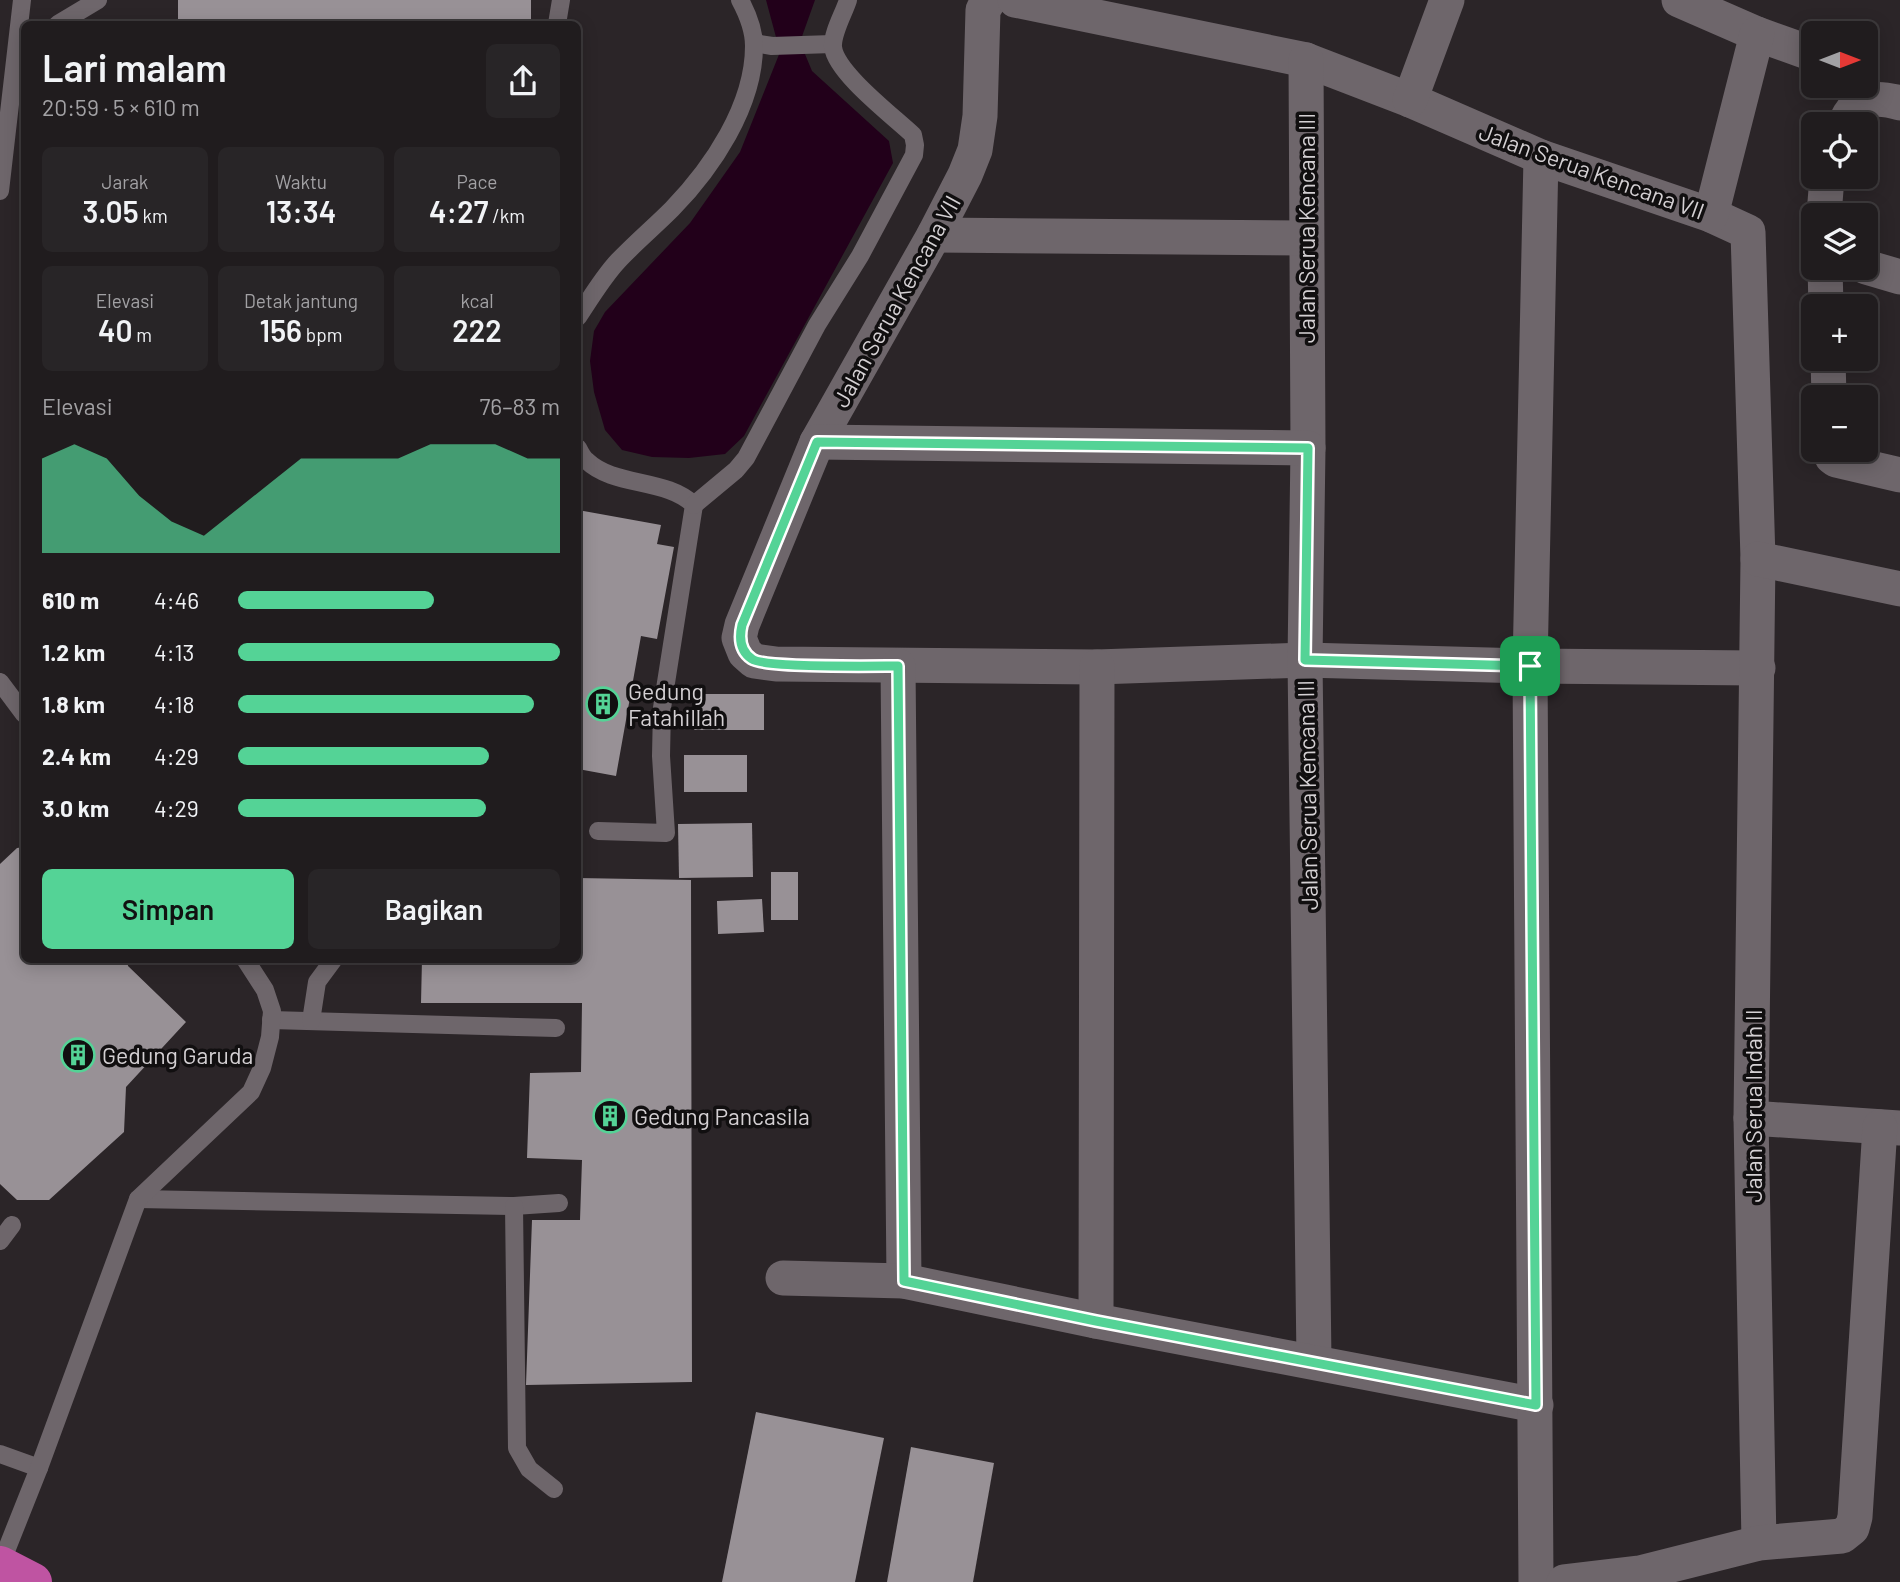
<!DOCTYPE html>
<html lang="id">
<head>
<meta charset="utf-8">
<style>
  :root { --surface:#201c1e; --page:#282527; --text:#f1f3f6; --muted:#a2a1a4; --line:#3d3a3c; --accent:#54d396 }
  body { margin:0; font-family:Barlow,sans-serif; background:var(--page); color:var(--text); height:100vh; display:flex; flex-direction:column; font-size:26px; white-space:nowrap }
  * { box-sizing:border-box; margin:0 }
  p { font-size:23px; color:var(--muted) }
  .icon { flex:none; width:38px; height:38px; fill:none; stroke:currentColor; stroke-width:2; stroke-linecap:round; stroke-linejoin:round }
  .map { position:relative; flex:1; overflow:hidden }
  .panel { position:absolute; left:21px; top:21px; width:560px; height:942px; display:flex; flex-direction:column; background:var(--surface); border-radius:10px; box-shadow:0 4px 18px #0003,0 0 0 2px var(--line) }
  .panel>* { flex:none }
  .needle { width:46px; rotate:90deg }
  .controls { position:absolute; left:1801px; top:21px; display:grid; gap:14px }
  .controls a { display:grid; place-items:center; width:77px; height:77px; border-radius:10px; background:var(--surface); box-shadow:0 4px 18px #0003,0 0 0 2px var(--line); font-size:35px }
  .pin { position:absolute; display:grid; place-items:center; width:60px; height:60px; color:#fff; margin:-30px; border-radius:14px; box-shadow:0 4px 10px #0006 }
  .round { display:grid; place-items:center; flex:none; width:74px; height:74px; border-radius:10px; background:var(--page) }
  .overview { display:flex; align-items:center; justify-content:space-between; height:119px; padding:0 21px }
  h1 { font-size:38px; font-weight:600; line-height:52px }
  .figures { display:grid; grid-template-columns:repeat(3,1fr); gap:10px; height:119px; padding:7px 21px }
  .figures div { display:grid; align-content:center; border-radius:10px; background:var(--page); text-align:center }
  .figures b { font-size:30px; font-weight:600 }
  .figures small { font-size:19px; font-weight:400 }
  .figures p { font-size:19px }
  .chart { height:196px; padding:14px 21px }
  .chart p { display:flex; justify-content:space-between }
  .chart svg { width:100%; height:126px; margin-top:7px; fill:var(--accent); opacity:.7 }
  .action { display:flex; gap:14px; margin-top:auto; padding:14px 21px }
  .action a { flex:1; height:80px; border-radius:10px; background:var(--accent); color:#111; font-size:28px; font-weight:600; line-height:80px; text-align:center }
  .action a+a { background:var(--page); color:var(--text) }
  ul { padding:0 21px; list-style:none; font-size:23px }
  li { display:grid; grid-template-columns:112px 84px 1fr; align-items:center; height:52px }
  li i { height:18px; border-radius:9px; background:var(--accent) }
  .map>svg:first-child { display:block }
  .water { fill:#22001a }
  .building { fill:#989196 }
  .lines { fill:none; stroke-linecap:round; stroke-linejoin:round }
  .lane { stroke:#6e666b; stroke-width:18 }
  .street { stroke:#6e666b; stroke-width:35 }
  .highway { stroke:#bf54a2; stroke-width:38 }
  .route-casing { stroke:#fff; stroke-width:14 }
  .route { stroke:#54d396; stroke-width:9 }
  .labels { text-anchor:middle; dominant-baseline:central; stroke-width:7; stroke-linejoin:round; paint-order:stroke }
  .street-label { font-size:23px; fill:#d4d0d3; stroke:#110f10 }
  .poi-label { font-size:23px; fill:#d4d0d3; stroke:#110f10; text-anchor:start }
</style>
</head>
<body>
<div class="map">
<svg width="1900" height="1582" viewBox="0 0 1900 1582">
  <rect width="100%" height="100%" fill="#2b2528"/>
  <polygon class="water" points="766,0 815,0 800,42 812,71 889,141 893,163 744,436 725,454 689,458 652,457 622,450 605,430 594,392 590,361 594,331 605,312 690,223 740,152 780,52"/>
  <g class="building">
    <rect x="178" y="0" width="353" height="24"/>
    <polygon points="578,510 661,525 657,544 674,547 657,639 641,636 616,776 578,769"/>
    <rect x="694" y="694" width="70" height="36"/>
    <rect x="684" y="755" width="63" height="37"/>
    <polygon points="752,823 753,877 679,878 678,824"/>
    <polygon points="24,847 24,959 127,959 128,966 186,1022 126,1087 124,1132 49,1200 17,1200 0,1184 0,864 17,848"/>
    <rect x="771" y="872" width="27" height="48"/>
    <polygon points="578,878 691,880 692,1382 526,1385 532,1220 580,1220 582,1160 527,1158 530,1073 581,1072 582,1003 421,1003 422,959 578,959"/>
    <polygon points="762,899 764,932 718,934 717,901"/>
    <polygon points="756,1412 884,1438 855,1582 722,1582"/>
    <polygon points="911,1447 994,1463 973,1582 887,1582"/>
  </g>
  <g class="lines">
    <g class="lane">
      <polyline points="58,24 98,0"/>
      <polyline points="557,24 561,0"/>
      <polyline points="754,43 772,46 832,44"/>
      <polyline points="0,191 22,0"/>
      <path d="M578,317C590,299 603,277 618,261C635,243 654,227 672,209C712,168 754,106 754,46C754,30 747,13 740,0"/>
      <path d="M578,448C580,452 583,458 587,461C614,487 667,478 694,505L662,708L661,756L666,833L598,831"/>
      <path d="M694,505L736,470L746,458L817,325L860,256L914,155L915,145L913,135C893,116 836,73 833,47C832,33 844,13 848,0"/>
      <polyline points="0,682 24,714"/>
      <polyline points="271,1020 556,1028"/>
      <polyline points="311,1021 317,982 334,959"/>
      <polyline points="138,1199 514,1206 559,1203"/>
      <polyline points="514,1206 517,1448 529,1469 554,1489"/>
      <polyline points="0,1241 12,1225"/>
      <polyline points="0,1454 39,1468"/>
      <polyline points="0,1566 39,1468 138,1199 251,1092 262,1068 270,1037 272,1011 265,990 245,959"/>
    </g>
    <g class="street">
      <polyline points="989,0 983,10 980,116 975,150 965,175 934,235 817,442 742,625 739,638 745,653 754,661 776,664 1097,667 1305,660 1530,666 1758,668"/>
      <polyline points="1015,0 1306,60 1410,100 1541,157 1711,215 1748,232 1758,559 1751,1118 1759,1543"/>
      <polyline points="1679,0 1757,34 1813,54"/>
      <polyline points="1306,60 1308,448 1305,660 1314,1361"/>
      <polyline points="1410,100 1447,0"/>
      <path d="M1845,124C1855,97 1876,96 1900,103"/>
      <polyline points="1711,215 1757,34"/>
      <polyline points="1824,215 1827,177"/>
      <polyline points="934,235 1305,238"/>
      <polyline points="1866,267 1900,277"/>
      <polyline points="1825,268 1826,306"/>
      <polyline points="1828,359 1829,397"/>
      <polyline points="817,442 1308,448"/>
      <polyline points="1830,450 1832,457 1836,460 1900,475"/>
      <polyline points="1758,559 1900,589"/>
      <polyline points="898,666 904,1281"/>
      <polyline points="1751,1118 1900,1128"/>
      <polyline points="783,1278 904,1281 1096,1321 1536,1405"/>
      <polyline points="1096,1321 1097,667"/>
      <polyline points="1536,1582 1530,666 1541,157"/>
      <polyline points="1564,1582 1640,1573 1759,1543 1842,1536 1852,1528 1855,1517 1880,1127"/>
    </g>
    <polyline class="highway" points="0,1565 33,1582"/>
  </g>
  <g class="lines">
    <defs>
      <path id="route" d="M817,442L1308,448L1305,660L1530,666L1536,1405L1096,1321L904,1281L898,666C875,666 764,668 752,659C740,651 739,638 742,625Z"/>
    </defs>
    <use href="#route" class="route-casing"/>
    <use href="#route" class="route"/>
  </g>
  <defs>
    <symbol id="building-ring" viewBox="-11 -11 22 22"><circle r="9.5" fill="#110f10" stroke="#54d396" stroke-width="1.5"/><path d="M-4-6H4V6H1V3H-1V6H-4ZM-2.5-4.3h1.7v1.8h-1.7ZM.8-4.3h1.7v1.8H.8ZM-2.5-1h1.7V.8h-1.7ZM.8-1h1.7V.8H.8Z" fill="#54d396"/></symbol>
  </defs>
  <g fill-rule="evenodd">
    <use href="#building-ring" x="584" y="685" width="38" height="38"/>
    <use href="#building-ring" x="59" y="1036" width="38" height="38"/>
    <use href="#building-ring" x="591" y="1097" width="38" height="38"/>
  </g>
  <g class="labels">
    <g class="street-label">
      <text transform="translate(1592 171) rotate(20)">Jalan Serua Kencana VII</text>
      <text transform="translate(1306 228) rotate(-90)">Jalan Serua Kencana III</text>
      <text transform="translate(896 301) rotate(-61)">Jalan Serua Kencana VII</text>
      <text transform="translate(1307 795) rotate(-91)">Jalan Serua Kencana III</text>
      <text transform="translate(1753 1106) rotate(-90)">Jalan Serua Indah II</text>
    </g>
    <g class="poi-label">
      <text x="628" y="691">Gedung<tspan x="628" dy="26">Fatahillah</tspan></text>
      <text x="102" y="1055">Gedung Garuda</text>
      <text x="634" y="1116">Gedung Pancasila</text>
    </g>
  </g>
</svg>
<div class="controls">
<a><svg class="needle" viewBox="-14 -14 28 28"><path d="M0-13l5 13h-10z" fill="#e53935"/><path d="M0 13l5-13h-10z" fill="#a2a1a4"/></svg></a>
<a><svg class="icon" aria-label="locate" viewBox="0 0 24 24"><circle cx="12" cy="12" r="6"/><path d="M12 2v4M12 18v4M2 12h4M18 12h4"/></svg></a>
<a><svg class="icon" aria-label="layers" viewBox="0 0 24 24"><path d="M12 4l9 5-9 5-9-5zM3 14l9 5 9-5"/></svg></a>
<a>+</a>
<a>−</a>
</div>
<div class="pin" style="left:1530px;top:666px;background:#1e9e55"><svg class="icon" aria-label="arrive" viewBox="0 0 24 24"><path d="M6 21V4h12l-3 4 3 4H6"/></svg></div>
<section class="panel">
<div class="overview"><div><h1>Lari malam</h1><p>20:59 · 5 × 610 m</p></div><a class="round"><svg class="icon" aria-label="share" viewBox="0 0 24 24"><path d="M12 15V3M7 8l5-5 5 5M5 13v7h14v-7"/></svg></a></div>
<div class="figures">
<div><p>Jarak</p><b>3.05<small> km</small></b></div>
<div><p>Waktu</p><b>13:34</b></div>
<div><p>Pace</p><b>4:27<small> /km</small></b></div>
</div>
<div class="figures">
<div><p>Elevasi</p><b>40<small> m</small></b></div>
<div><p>Detak jantung</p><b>156<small> bpm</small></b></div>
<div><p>kcal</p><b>222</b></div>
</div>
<div class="chart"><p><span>Elevasi</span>76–83 m</p>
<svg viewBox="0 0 160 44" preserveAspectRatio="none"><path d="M0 44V11L10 6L20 11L30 24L40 33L50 38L60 29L70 20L80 11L90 11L100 11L110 11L120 6L130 6L140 6L150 11L160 11V44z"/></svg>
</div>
<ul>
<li><b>610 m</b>4:46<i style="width:61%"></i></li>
<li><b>1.2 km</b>4:13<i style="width:100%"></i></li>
<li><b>1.8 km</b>4:18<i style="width:92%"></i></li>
<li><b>2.4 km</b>4:29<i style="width:78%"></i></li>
<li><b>3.0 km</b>4:29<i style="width:77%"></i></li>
</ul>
<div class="action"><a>Simpan</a><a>Bagikan</a></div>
</section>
</div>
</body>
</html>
